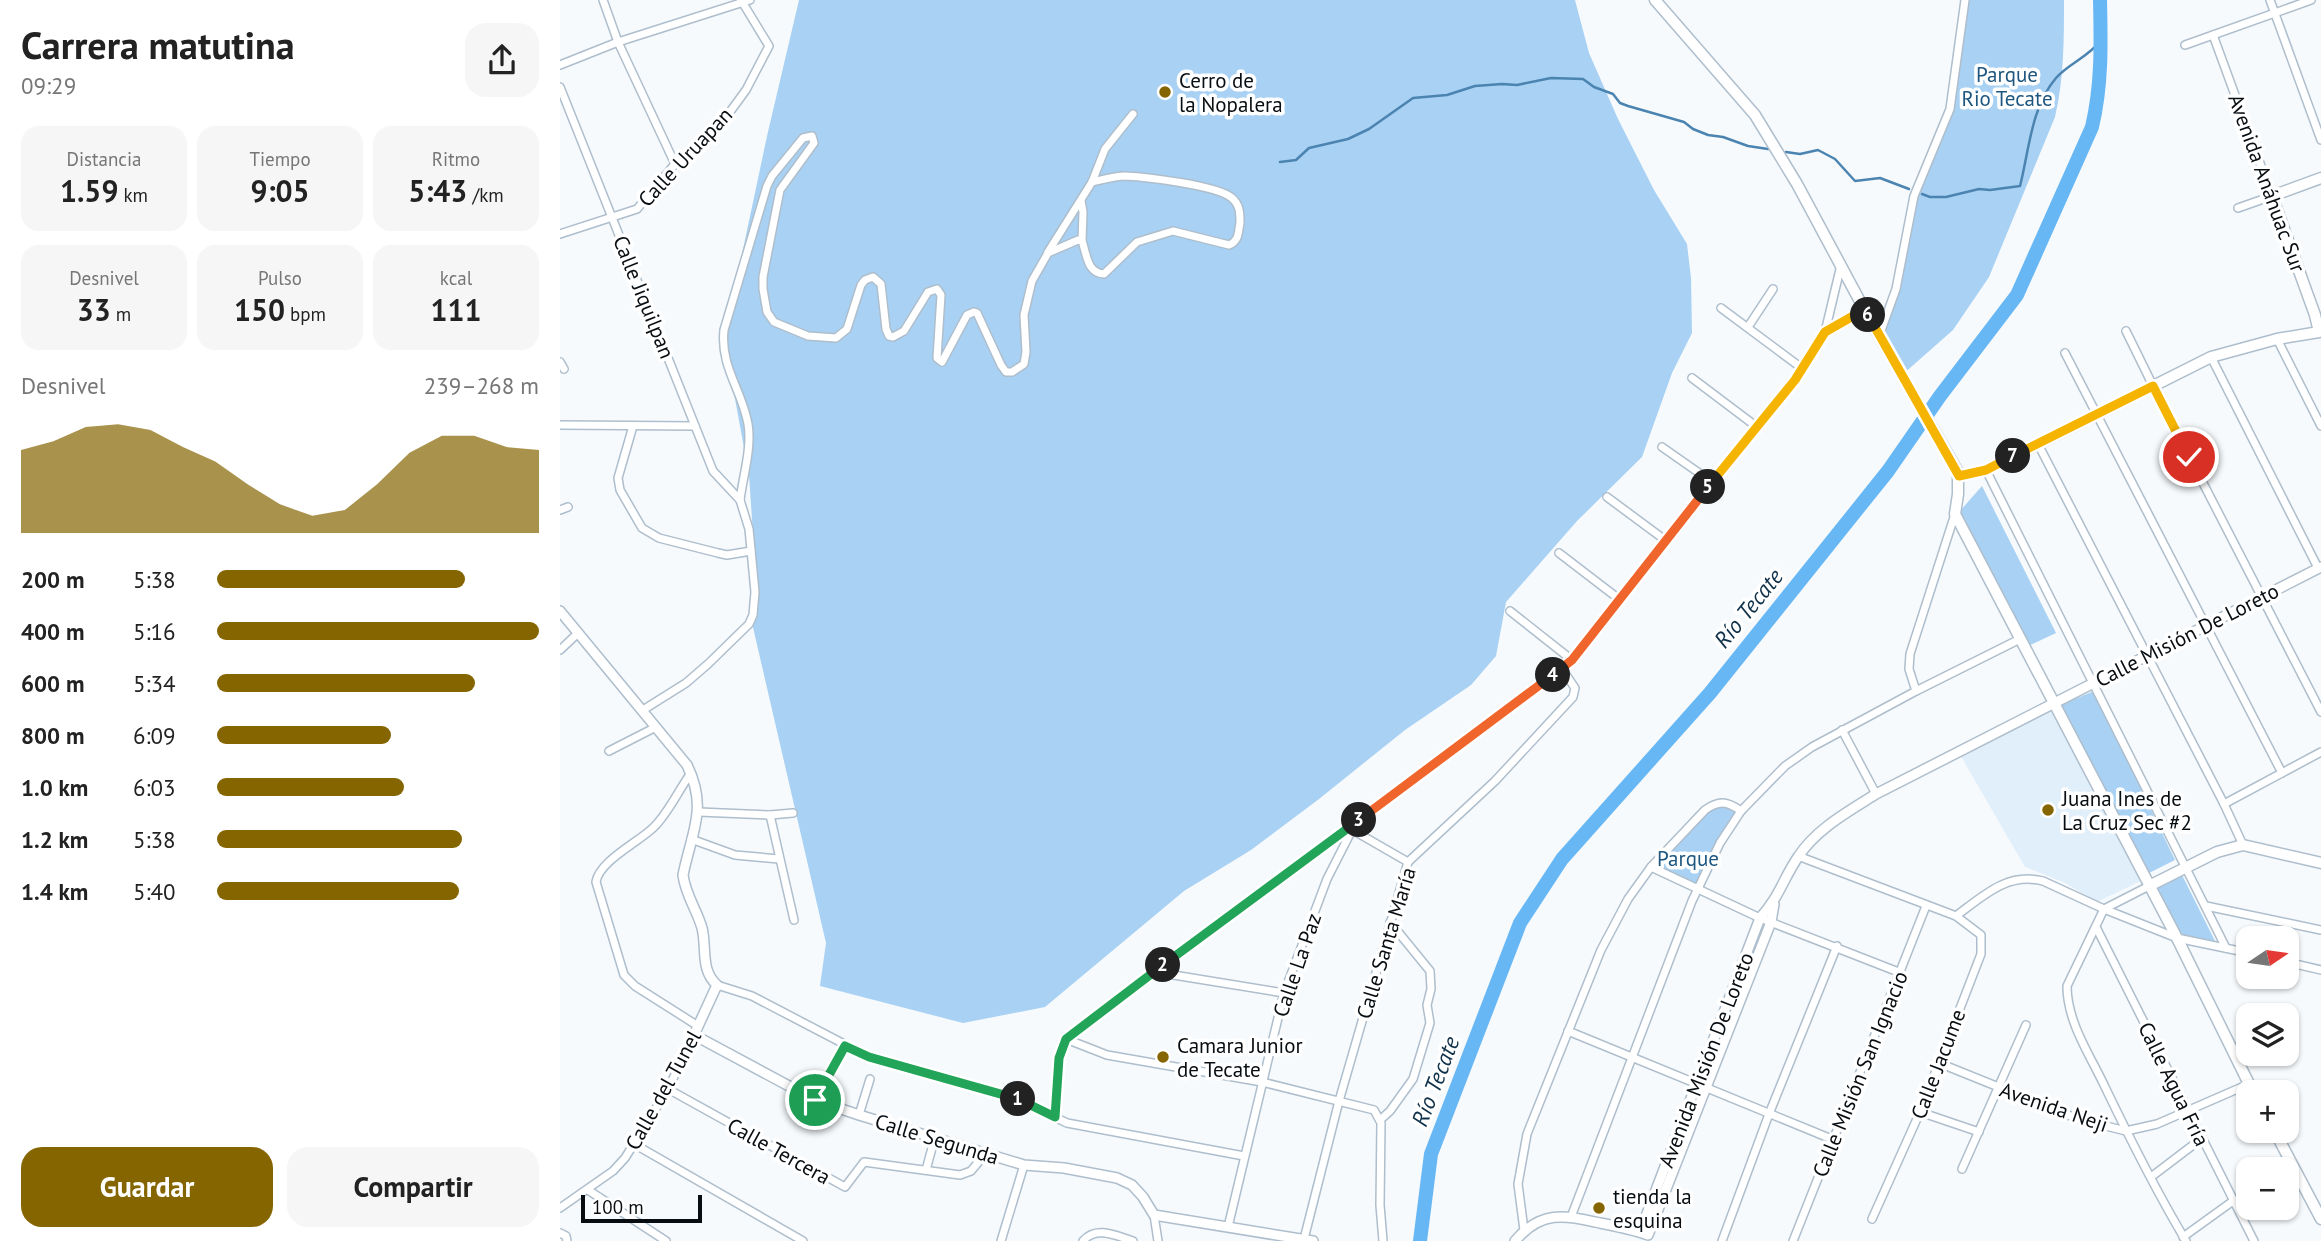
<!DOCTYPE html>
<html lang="es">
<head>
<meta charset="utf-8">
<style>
  :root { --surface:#fff; --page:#f6f6f6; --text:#222; --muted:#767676; --accent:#856500 }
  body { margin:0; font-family:"PT Sans",sans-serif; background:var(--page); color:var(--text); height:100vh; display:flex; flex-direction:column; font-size:26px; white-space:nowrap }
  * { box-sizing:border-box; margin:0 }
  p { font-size:23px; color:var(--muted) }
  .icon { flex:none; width:38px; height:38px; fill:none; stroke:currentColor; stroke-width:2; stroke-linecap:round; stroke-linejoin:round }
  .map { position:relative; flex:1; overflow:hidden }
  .drawer { display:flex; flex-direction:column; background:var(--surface); width:560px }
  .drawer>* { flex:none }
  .needle { width:46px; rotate:77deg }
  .buttons { position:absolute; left:1676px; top:926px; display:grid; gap:14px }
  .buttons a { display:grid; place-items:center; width:63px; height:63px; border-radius:14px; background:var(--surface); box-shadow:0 2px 5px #0004; font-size:35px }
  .scale { position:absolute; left:21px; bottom:18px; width:121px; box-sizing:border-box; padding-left:7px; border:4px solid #070d11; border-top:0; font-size:19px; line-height:24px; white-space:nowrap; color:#070d11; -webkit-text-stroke:5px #fff; paint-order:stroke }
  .pin { position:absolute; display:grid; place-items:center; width:60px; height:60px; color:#fff; margin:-30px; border:4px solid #fff; border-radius:50%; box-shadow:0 2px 7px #0007 }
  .km { position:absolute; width:35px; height:35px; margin:-18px; border-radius:50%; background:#222; color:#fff; font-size:19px; line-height:35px; text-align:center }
  .round { display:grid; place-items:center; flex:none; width:74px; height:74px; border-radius:21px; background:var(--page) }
  .summary { display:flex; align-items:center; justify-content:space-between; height:119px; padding:0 21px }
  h1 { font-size:38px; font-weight:600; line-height:52px }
  .stats { display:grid; grid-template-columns:repeat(3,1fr); gap:10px; height:119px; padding:7px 21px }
  .stats div { display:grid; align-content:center; border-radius:18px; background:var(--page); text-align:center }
  .stats b { font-size:30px; font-weight:600 }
  .stats small { font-size:19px; font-weight:400 }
  .stats p { font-size:19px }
  .chart { height:196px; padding:14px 21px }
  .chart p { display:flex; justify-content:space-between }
  .chart svg { width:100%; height:126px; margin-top:7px; fill:var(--accent); opacity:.7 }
  .action { display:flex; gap:14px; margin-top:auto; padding:14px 21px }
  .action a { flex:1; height:80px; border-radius:21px; background:var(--accent); color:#fff; font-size:28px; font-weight:600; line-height:80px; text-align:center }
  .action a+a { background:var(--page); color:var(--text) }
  ul { padding:0 21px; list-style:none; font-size:23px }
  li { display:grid; grid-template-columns:112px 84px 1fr; align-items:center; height:52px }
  li i { height:18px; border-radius:9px; background:var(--accent) }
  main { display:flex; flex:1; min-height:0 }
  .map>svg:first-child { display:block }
  .built { fill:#e1effb }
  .green { fill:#a9d1f3 }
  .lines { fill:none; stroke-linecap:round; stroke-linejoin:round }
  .stream { stroke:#4b84b1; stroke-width:2.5 }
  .river { stroke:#68b7f5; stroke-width:14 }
  .minor-casing { stroke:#aebecc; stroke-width:10 }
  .tertiary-casing { stroke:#aebecc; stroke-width:12 }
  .secondary-casing { stroke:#aebecc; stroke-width:13 }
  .minor { stroke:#fff; stroke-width:7 }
  .tertiary { stroke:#fff; stroke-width:9 }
  .secondary { stroke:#fff; stroke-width:10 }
  .split-1-casing { stroke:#fff; stroke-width:14 }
  .split-2-casing { stroke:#fff; stroke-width:14 }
  .split-3-casing { stroke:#fff; stroke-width:14 }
  .split-4-casing { stroke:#fff; stroke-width:14 }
  .split-5-casing { stroke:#fff; stroke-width:14 }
  .split-6-casing { stroke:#fff; stroke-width:14 }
  .split-7-casing { stroke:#fff; stroke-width:14 }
  .split-8-casing { stroke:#fff; stroke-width:14 }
  .split-1 { stroke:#22a559; stroke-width:9 }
  .split-2 { stroke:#22a559; stroke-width:9 }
  .split-3 { stroke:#22a559; stroke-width:9 }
  .split-4 { stroke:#f0652b; stroke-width:9 }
  .split-5 { stroke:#f0652b; stroke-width:9 }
  .split-6 { stroke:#f5b400; stroke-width:9 }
  .split-7 { stroke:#f5b400; stroke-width:9 }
  .split-8 { stroke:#f5b400; stroke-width:9 }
  .poi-dot { fill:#856500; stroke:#fff; stroke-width:2.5 }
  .labels { text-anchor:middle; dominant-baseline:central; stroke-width:7; stroke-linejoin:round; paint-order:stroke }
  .park-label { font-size:21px; fill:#1d567f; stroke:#fff }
  .poi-label { font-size:21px; fill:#070d11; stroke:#fff; text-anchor:start }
  .street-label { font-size:21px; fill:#070d11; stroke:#fff }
  .water-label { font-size:23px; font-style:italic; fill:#0f314a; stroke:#fff }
</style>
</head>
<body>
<main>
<section class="drawer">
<div class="summary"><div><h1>Carrera matutina</h1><p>09:29</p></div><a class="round"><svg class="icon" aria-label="share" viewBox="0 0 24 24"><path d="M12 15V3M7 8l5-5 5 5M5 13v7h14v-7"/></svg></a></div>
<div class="stats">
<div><p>Distancia</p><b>1.59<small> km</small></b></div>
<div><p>Tiempo</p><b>9:05</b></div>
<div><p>Ritmo</p><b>5:43<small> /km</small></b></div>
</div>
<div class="stats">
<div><p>Desnivel</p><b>33<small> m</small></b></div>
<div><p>Pulso</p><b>150<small> bpm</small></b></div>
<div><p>kcal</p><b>111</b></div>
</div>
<div class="chart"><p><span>Desnivel</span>239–268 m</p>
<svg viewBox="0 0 160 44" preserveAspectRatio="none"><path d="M0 44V15L10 12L20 7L30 6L40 8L50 14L60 19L70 27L80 34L90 38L100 36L110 27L120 16L130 10L140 10L150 14L160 15V44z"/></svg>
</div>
<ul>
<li><b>200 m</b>5:38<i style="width:77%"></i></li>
<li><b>400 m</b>5:16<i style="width:100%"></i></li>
<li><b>600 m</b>5:34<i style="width:80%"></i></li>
<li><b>800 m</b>6:09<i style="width:54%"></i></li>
<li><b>1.0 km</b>6:03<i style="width:58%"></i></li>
<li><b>1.2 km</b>5:38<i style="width:76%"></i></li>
<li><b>1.4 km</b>5:40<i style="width:75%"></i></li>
</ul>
<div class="action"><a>Guardar</a><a>Compartir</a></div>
</section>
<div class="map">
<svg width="1761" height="1241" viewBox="0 0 1761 1241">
  <rect width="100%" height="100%" fill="#f6fafd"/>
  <polygon class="built" points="1490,704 1581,881 1537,902 1503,882 1465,867 1399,753"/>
  <g class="green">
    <polygon points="239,0 1015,0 1029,53 1058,119 1094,190 1127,244 1131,278 1132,333 1112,373 1082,457 1017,521 946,602 936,656 911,685 845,730 759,799 691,850 624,891 485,1007 403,1023 260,986 266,943 192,623 198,608 189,475 164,339 207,136"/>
    <path d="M1404,0H1504C1504,40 1504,79 1495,117L1429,277L1393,330L1342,375L1316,330L1328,307L1339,262L1347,211L1361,170L1381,129L1393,92Z"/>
    <polygon points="1422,486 1496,633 1468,646 1399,512"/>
    <polygon points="1534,691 1615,860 1589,873 1501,705"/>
    <polygon points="1161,798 1178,814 1137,889 1090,869 1136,812"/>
    <polygon points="1620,871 1655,941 1622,937 1593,883"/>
  </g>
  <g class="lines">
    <g class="stream">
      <polyline points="1226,152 1240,154 1258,150 1275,159 1295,181 1320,178 1349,189"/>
      <polyline points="720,162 736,160 749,148 788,139 809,129 853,98 887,95 915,86 942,84 957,85 991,78 1023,79 1034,87 1053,94 1060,103 1068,106 1124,122 1133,129 1148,135 1163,137 1188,146 1208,149"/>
      <path d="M1362,194L1370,197H1386L1419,189L1430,190L1460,186C1469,151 1471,107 1496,78C1509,63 1529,57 1541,40"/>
    </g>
    <path class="river" d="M860,1241L871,1154L960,923L1002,859L1150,693L1328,471L1380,396L1457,295L1532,127C1542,85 1541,44 1540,0"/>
    <defs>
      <g id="minor">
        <polyline points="43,0 58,42 115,164"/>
        <polyline points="1710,0 1761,140"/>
        <polyline points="1653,35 1712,196 1678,208"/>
        <polyline points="1625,45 1751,0"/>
        <polyline points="0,65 58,42 190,0"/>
        <polyline points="0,87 153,471 180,500 189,529 195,592 193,615 189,624 148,664 126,683 83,710"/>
        <polyline points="521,201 523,212 522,241"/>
        <polyline points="0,234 77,209 115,164 164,120 186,90 209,46 181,0"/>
        <polyline points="488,252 532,182 545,149 573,114"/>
        <polyline points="1161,308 1243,369"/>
        <polyline points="1188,327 1213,289"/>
        <polyline points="1566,331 1593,386 1761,712"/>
        <polyline points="1265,332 1283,320 1307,313"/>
        <polyline points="1319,336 1336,289 1354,196 1390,109 1405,0"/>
        <polyline points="1717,339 1761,426"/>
        <polyline points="1505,353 1722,773"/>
        <polyline points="1651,357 1758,568"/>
        <polyline points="0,362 4,369"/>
        <polyline points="1132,378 1197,427"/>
        <polyline points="0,425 135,426"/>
        <polyline points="73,426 58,478 60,490 82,528 99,538 158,553 167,555 191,551"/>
        <polyline points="1478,444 1664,804 1683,845"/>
        <polyline points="1102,447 1152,482"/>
        <polyline points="1426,470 1666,948"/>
        <polyline points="1047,497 1105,540"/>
        <path d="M180,500C183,476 192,448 188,424C182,390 160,367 164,330L207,186L212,176L243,138L252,136L254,143L220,190L203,277V289L207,312L214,322L248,336L276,338L287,329L301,285L305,280L313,277L321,284L326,329L329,336L333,337L344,331L368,292L377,289L381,295L377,358L382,362L407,315L414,312L417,313L441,365L446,372H452L464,364L466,352L464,315L472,281L488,253L518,240L522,241C527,255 527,273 544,274L577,242L613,231L669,245C679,241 678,233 680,223C680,213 680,205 672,198C657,185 585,177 565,176C554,176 542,180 532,182"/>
        <polyline points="0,510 8,507"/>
        <polyline points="999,553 1059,599"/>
        <polyline points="950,611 1012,660"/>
        <polyline points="0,650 17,634"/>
        <polyline points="1356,691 1349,669 1350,654 1395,514"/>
        <polyline points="1282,730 1316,794"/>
        <polyline points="49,751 96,727"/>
        <path d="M131,773C118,791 109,812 94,827C79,842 39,861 36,882L64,975L75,986L138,1026"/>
        <polyline points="1664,804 1761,752"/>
        <polyline points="139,812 210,815 233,813"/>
        <polyline points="210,815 234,920"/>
        <polyline points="789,828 848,862"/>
        <polyline points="131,839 175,855 219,859"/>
        <path d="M1238,856L1396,916C1423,896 1447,872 1483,881L1544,909L1617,938L1689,953"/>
        <polyline points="1091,867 1200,918 1341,973"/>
        <path d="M1589,886L1544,909L1507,986C1507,1022 1530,1055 1545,1087C1570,1139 1596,1191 1626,1241"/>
        <polyline points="1646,906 1761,930"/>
        <polyline points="1536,927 1694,1241"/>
        <polyline points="1727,962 1761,970"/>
        <polyline points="595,972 724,993"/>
        <polyline points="157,985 192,996 309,1057 451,1096 507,1123 684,1156"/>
        <polyline points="1008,1031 1274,1140"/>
        <polyline points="506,1039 547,1055 702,1082 814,1110 821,1123 820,1205 823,1241"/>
        <polyline points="1379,1063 1518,1119 1566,1131 1597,1124 1689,1084"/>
        <polyline points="108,1089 285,1187 304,1162 400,1175 411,1171 425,1154"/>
        <polyline points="255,1100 285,1046"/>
        <polyline points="1360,1112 1419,1132"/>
        <polyline points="299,1115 310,1079"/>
        <polyline points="495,1117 498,1058 506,1039 1012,660 1243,369 1265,332 1281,265"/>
        <polyline points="820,1120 830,1111 853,1079 870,1023 867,1005 871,989 870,971 830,922"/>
        <polyline points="74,1144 243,1241"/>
        <polyline points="1402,1169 1466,1025"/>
        <polyline points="366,1170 375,1137"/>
        <polyline points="1591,1177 1641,1139"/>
        <polyline points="28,1190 106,1241"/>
        <polyline points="0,1208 53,1171 65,1158 108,1089 134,1035"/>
        <polyline points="594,1215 598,1241"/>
        <polyline points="1011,1217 1132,901 1160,843 1181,811 1225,766 1252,747 1356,691 1460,639"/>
        <polyline points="1312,1219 1360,1112 1421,954 1421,935 1396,916"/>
        <polyline points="668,1227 724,993 767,879 792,830"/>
        <path d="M964,1230L958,1184L967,1134L1041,950L1068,899L1091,867L1145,810C1159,800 1167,801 1181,811"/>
        <polyline points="0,1233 6,1236 7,1241"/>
        <polyline points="1623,1237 1673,1201"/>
        <polyline points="744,1239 779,1101 848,862 935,781 1013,697 1015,688 1002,669"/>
        <polyline points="441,1241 464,1165"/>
        <path d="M523,1241C536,1225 557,1236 573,1241"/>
        <polyline points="1162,1241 1209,1114 1277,946"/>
        <polyline points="1233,1241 1366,906"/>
      </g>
      <g id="tertiary">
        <path d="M0,611L127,765C148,808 132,831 123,875C125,894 137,910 142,928C147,948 140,970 157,985L134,1035L255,1100L299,1115L464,1165L504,1168L557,1178L572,1185L583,1197L594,1215L753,1241"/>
        <path d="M1080,1232L1200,918C1220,896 1223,879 1238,857C1256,829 1289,811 1316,794L1761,567"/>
        <path d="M955,1241C981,1210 1004,1215 1040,1223C1056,1226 1072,1229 1088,1235L1211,922L1214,904"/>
      </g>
      <g id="secondary">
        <polyline points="1095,0 1195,115 1237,184 1310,320 1398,472 1398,494 1395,514 1617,938 1693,1092"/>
        <polyline points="1399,476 1426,470 1651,357 1717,339 1759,332 1755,315 1712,196 1761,178"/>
        <polyline points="1589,886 1657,852 1683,845 1761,863"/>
        <polyline points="1714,1130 1761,1219"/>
      </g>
    </defs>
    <use href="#minor" class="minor-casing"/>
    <use href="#tertiary" class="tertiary-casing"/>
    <use href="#secondary" class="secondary-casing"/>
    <use href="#minor" class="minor"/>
    <use href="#tertiary" class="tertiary"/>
    <use href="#secondary" class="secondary"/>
  </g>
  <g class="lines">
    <defs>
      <polyline id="split-1" points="255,1100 285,1046 309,1057 458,1099"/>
      <polyline id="split-2" points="458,1099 495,1117 499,1058 506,1039 603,965"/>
      <polyline id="split-3" points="603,965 799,820"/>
      <polyline id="split-4" points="799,820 993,675"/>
      <polyline id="split-5" points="993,675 1012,660 1148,487"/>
      <polyline id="split-6" points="1148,487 1235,380 1265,332 1293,316 1308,315"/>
      <polyline id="split-7" points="1308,315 1399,476 1426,470 1453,456"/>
      <polyline id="split-8" points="1453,456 1593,386 1629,457"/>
    </defs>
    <use href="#split-1" class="split-1-casing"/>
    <use href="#split-2" class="split-2-casing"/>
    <use href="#split-3" class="split-3-casing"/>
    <use href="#split-4" class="split-4-casing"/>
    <use href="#split-5" class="split-5-casing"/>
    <use href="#split-6" class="split-6-casing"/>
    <use href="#split-7" class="split-7-casing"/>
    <use href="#split-8" class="split-8-casing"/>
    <use href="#split-1" class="split-1"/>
    <use href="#split-2" class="split-2"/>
    <use href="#split-3" class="split-3"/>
    <use href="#split-4" class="split-4"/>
    <use href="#split-5" class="split-5"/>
    <use href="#split-6" class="split-6"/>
    <use href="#split-7" class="split-7"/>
    <use href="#split-8" class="split-8"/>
  </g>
  <g class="poi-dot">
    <circle cx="605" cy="92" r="7"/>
    <circle cx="1488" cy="810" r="7"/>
    <circle cx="603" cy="1057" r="7"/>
    <circle cx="1039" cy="1208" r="7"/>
  </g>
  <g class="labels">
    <g class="park-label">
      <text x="1447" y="74">Parque<tspan x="1447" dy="24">Rio Tecate</tspan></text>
      <text x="1128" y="858">Parque</text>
    </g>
    <g class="poi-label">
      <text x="619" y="80">Cerro de<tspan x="619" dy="24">la Nopalera</tspan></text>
      <text x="1502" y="798">Juana Ines de<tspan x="1502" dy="24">La Cruz Sec #2</tspan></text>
      <text x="617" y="1045">Camara Junior<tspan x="617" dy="24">de Tecate</tspan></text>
      <text x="1053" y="1196">tienda la<tspan x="1053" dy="24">esquina</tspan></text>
    </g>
    <g class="street-label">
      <text transform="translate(125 157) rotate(-47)">Calle Uruapan</text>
      <text transform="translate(1707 183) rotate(70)">Avenida Anáhuac Sur</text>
      <text transform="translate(84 297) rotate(68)">Calle Jiquilpan</text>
      <text transform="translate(1627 635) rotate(-27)">Calle Misión De Loreto</text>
      <text transform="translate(826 943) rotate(-73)">Calle Santa María</text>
      <text transform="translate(737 965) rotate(-71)">Calle La Paz</text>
      <text transform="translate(1146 1060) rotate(-69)">Avenida Misión De Loreto</text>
      <text transform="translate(1378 1064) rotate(-69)">Calle Jacume</text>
      <text transform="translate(1300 1074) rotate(-68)">Calle Misión San Ignacio</text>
      <text transform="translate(1614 1084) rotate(64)">Calle Agua Fría</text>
      <text transform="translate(103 1090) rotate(-61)">Calle del Tunel</text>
      <text transform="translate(1494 1107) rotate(19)">Avenida Neji</text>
      <text transform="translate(377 1139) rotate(17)">Calle Segunda</text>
      <text transform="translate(219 1151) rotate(29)">Calle Tercera</text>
    </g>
    <g class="water-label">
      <text transform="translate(1188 608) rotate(-51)">Río Tecate</text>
      <text transform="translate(875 1081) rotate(-69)">Río Tecate</text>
    </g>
  </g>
</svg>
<div class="buttons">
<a><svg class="needle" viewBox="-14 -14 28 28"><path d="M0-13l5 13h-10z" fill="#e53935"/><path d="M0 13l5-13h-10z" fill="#767676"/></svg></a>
<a><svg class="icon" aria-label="layers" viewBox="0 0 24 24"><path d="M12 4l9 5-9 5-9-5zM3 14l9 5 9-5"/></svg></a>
<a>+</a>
<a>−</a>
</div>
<div class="scale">100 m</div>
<div class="pin" style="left:255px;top:1100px;background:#1e9e55"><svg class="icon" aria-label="arrive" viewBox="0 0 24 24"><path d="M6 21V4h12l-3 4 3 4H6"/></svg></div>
<div class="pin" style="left:1629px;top:457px;background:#d93025"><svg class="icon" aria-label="check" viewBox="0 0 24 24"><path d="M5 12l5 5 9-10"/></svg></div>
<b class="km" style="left:458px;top:1099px">1</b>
<b class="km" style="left:603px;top:965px">2</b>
<b class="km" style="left:799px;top:820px">3</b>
<b class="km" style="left:993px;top:675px">4</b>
<b class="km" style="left:1148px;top:487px">5</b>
<b class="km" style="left:1308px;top:315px">6</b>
<b class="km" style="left:1453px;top:456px">7</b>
</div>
</main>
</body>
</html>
